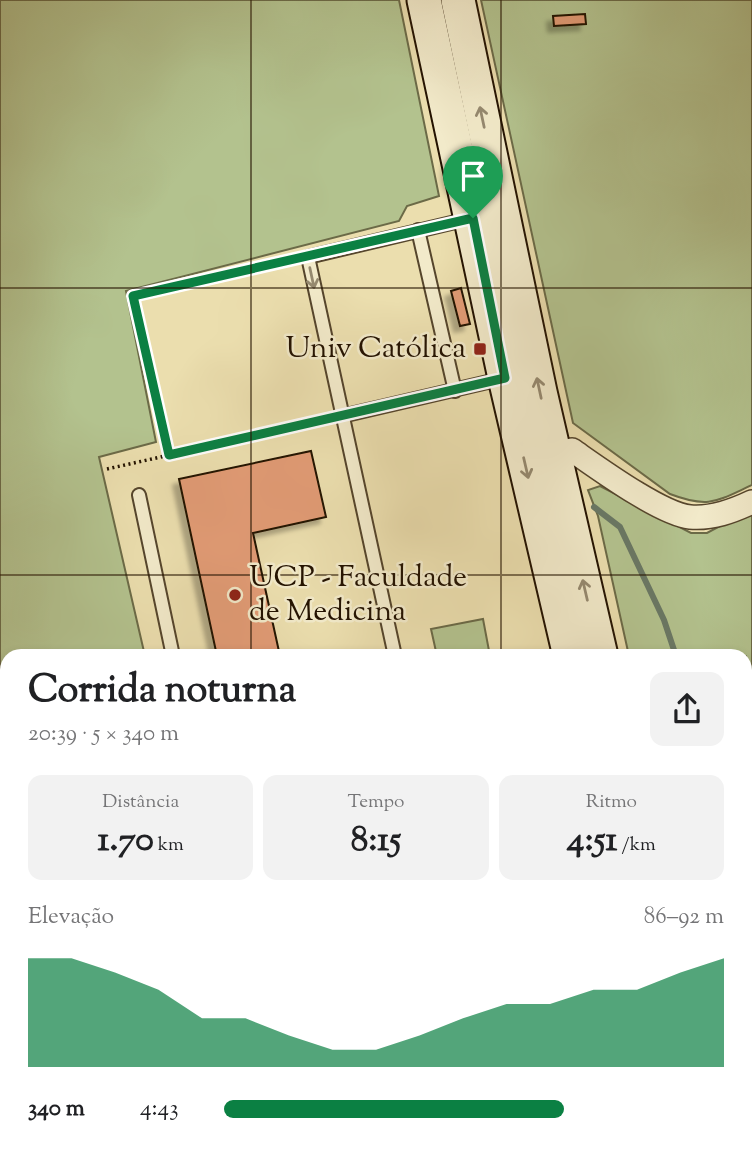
<!DOCTYPE html>
<html lang="pt">
<head>
<meta charset="utf-8">
<style>
  :root { --surface:#fff; --page:#f2f2f2; --text:#202124; --muted:#757577; --accent:#0b8043 }
  body { margin:0; font-family:"Sorts Mill Goudy",serif; background:var(--page); color:var(--text); height:100vh; display:flex; flex-direction:column; font-size:26px; white-space:nowrap }
  * { box-sizing:border-box; margin:0 }
  p { font-size:23px; color:var(--muted) }
  .icon { flex:none; width:38px; height:38px; fill:none; stroke:currentColor; stroke-width:2; stroke-linecap:round; stroke-linejoin:round }
  .map { position:relative; flex:1; overflow:hidden }
  .drawer { position:absolute; left:0px; top:649px; width:752px; height:502px; display:flex; flex-direction:column; background:var(--surface); border-radius:21px 21px 0 0; box-shadow:0 4px 10px #0003 }
  .drawer>* { flex:none }
  .pin { position:absolute; display:grid; place-items:center; width:60px; height:60px; color:#fff; margin:-72px -30px; border-radius:50% 50% 50% 0; rotate:-45deg; box-shadow:0 0 7px #0007 }
  .pin .icon { rotate:45deg }
  .round { display:grid; place-items:center; flex:none; width:74px; height:74px; border-radius:14px; background:var(--page) }
  .overview { display:flex; align-items:center; justify-content:space-between; height:119px; padding:0 28px }
  h1 { font-size:38px; font-weight:700; line-height:52px }
  .figures { display:grid; grid-template-columns:repeat(3,1fr); gap:10px; height:119px; padding:7px 28px }
  .figures div { display:grid; align-content:center; border-radius:14px; background:var(--page); text-align:center }
  .figures b { font-size:35px; font-weight:700 }
  .figures small { font-size:19px; font-weight:400 }
  .figures p { font-size:19px }
  .chart { height:196px; padding:14px 28px }
  .chart p { display:flex; justify-content:space-between }
  .chart svg { width:100%; height:126px; margin-top:7px; fill:var(--accent); opacity:.7 }
  ul { padding:0 28px; list-style:none; font-size:23px }
  li { display:grid; grid-template-columns:112px 84px 1fr; align-items:center; height:52px }
  li i { height:18px; border-radius:9px; background:var(--accent) }
  .map>svg:first-child { display:block }
  .green { fill:#b3c28e; stroke:#6b6a47; stroke-width:2 }
  .lines { fill:none; stroke-linecap:round; stroke-linejoin:round }
  .stream { stroke:#697865; stroke-width:6 }
  .building { fill:#e19b74; stroke:#231200; stroke-width:2; filter:url(#shadow) }
  .lane-casing { stroke:#55452c; stroke-width:16 }
  .street-casing { stroke:#55452c; stroke-width:26 }
  .secondary-casing { stroke:#231200; stroke-width:37 }
  .path { stroke:#231200; stroke-width:3.5; stroke-dasharray:2 3.5; stroke-linecap:butt }
  .lane { stroke:#f2eaca; stroke-width:12 }
  .street { stroke:#f2eaca; stroke-width:23 }
  .secondary { stroke:#f2eaca; stroke-width:33 }
  .oneway { stroke:#95896f }
  .route-casing { stroke:#fff; stroke-width:14 }
  .route { stroke:#0b8043; stroke-width:9 }
  .grid { fill:none; stroke:#231200; stroke-width:2; stroke-opacity:0.55 }
  .poi-dot { fill:#8f2418; stroke:#f2eaca; stroke-width:2.5 }
  .labels { text-anchor:middle; dominant-baseline:central; stroke-width:5; stroke-linejoin:round; paint-order:stroke }
  .poi-label { font-size:30px; fill:#231200; stroke:#f2eaca; text-anchor:end }
</style>
</head>
<body>
<div class="map">
<svg width="752" height="1150" viewBox="0 0 752 1150">
  <defs>
    <filter id="shadow"><feDropShadow dx="-6" dy="6" stdDeviation="2" flood-color="#0004"/></filter>
  </defs>
  <rect width="100%" height="100%" fill="#ebdeae"/>
  <filter id="stains"><feTurbulence type="fractalNoise" baseFrequency=".00286" numOctaves="4"/><feColorMatrix values="0 0 0 0 .2 0 0 0 0 .09 0 0 0 0 .02 0 0 0 .5 -.17"/></filter>
  <radialGradient id="worn" r=".72"><stop offset=".6" stop-color="#630" stop-opacity="0"/><stop offset="1" stop-color="#630" stop-opacity=".3"/></radialGradient>
  <g class="green">
    <polygon points="0,0 399,0 439,196 407,206 399,221 126,291 156,442 99,457 145,656 7,656 7,752 0,722"/>
    <path d="M481,0H752V485C717,501 709,509 670,494L573,423Z"/>
    <polygon points="600,486 691,533 707,533 752,509 752,764 746,765 746,656 629,656 598,516 588,490"/>
    <polygon points="483,619 490,656 437,656 431,629"/>
    <polygon points="752,865 752,1091 746,1067 746,867"/>
    <polygon points="0,1080 7,1110 7,1144 15,1145 16,1150 0,1150"/>
  </g>
  <g class="lines">
    <g class="stream">
      <polyline points="594,507 620,527 664,620 676,656"/>
      <polyline points="746,955 752,977"/>
    </g>
  </g>
  <g class="building">
    <polygon points="585,14 586,24 554,26 553,16"/>
    <polygon points="461,288 470,324 460,326 451,291"/>
    <polygon points="311,451 326,517 253,533 280,656 217,656 179,479"/>
    <polygon points="470,1144 570,1144 571,1150 446,1150"/>
    <polygon points="470,1144 500,1144 501,1150 446,1150"/>
    <polygon points="500,1144 570,1144 571,1150 501,1150"/>
  </g>
  <g class="lines">
    <defs>
      <g id="lane">
        <polyline points="418,230 455,391"/>
        <polyline points="342,416 505,378"/>
        <polyline points="139,495 173,656"/>
        <polyline points="395,656 308,257 468,219"/>
        <polyline points="0,862 7,861"/>
      </g>
      <g id="street">
        <path d="M555,454L572,450C598,468 661,514 690,517C712,519 733,511 752,502"/>
        <polyline points="0,910 7,941"/>
        <polyline points="52,1144 53,1150"/>
        <polyline points="330,1144 331,1150"/>
        <polyline points="607,1144 609,1150"/>
        <polyline points="365,1150 390,1144"/>
      </g>
      <g id="secondary">
        <polyline points="424,0 505,378 570,656"/>
        <polyline points="458,0 540,392 601,656"/>
        <polyline points="746,796 752,795"/>
        <polyline points="746,829 752,827"/>
        <polyline points="0,960 7,959"/>
        <polyline points="0,994 7,993"/>
      </g>
    </defs>
    <use href="#lane" class="lane-casing"/>
    <use href="#street" class="street-casing"/>
    <use href="#secondary" class="secondary-casing"/>
    <g class="path">
      <polyline points="169,455 133,297 294,260"/>
      <polyline points="107,469 326,420"/>
    </g>
    <use href="#lane" class="lane"/>
    <use href="#street" class="street"/>
    <use href="#secondary" class="secondary"/>
  </g>
  <defs><path id="oneway-shaft" d="M-6 0H5M1.5-3L5.5 0L1.5 3" fill="none" stroke-width="1.6" stroke-linecap="round" stroke-linejoin="round" transform="scale(1.75)"/></defs>
  <g class="oneway">
    <use href="#oneway-shaft" transform="translate(482 117) rotate(-102)"/>
    <use href="#oneway-shaft" transform="translate(312 278) rotate(78)"/>
    <use href="#oneway-shaft" transform="translate(539 388) rotate(-102)"/>
    <use href="#oneway-shaft" transform="translate(526 468) rotate(77)"/>
    <use href="#oneway-shaft" transform="translate(585 590) rotate(-103)"/>
  </g>
  <g class="lines">
    <defs>
      <polygon id="route" points="473,218 505,378 169,455 133,296"/>
    </defs>
    <use href="#route" class="route-casing"/>
    <use href="#route" class="route"/>
  </g>
  <path class="grid" d="M251,0V656M501,0V656M0,288H752M0,575H752M0,862H7M746,862H752M251,1144V1150M501,1144V1150"/>
  <g class="poi-dot">
    <rect x="473" y="342" width="14" height="14" rx="3.5"/>
    <circle cx="235" cy="595" r="7"/>
  </g>
  <g class="labels">
    <g class="poi-label">
      <text x="466" y="349">Univ Católica</text>
      <text x="249" y="578" text-anchor="start">UCP - Faculdade<tspan x="249" dy="34">de Medicina</tspan></text>
    </g>
  </g>
  <rect width="100%" height="100%" filter="url(#stains)"/>
  <rect width="100%" height="100%" fill="url(#worn)"/>
</svg>
<div class="pin" style="left:473px;top:218px;background:#1e9e55"><svg class="icon" aria-label="arrive" viewBox="0 0 24 24"><path d="M6 21V4h12l-3 4 3 4H6"/></svg></div>
<section class="drawer">
<div class="overview"><div><h1>Corrida noturna</h1><p>20:39 · 5 × 340 m</p></div><a class="round"><svg class="icon" aria-label="share" viewBox="0 0 24 24"><path d="M12 15V3M7 8l5-5 5 5M5 13v7h14v-7"/></svg></a></div>
<div class="figures">
<div><p>Distância</p><b>1.70<small> km</small></b></div>
<div><p>Tempo</p><b>8:15</b></div>
<div><p>Ritmo</p><b>4:51<small> /km</small></b></div>
</div>
<div class="chart"><p><span>Elevação</span>86–92 m</p>
<svg viewBox="0 0 160 44" preserveAspectRatio="none"><path d="M0 44V6L10 6L20 11L30 17L40 27L50 27L60 33L70 38L80 38L90 33L100 27L110 22L120 22L130 17L140 17L150 11L160 6V44z"/></svg>
</div>
<ul>
<li><b>340 m</b>4:43<i style="width:68%"></i></li>
</ul>
</section>
</div>
</body>
</html>
